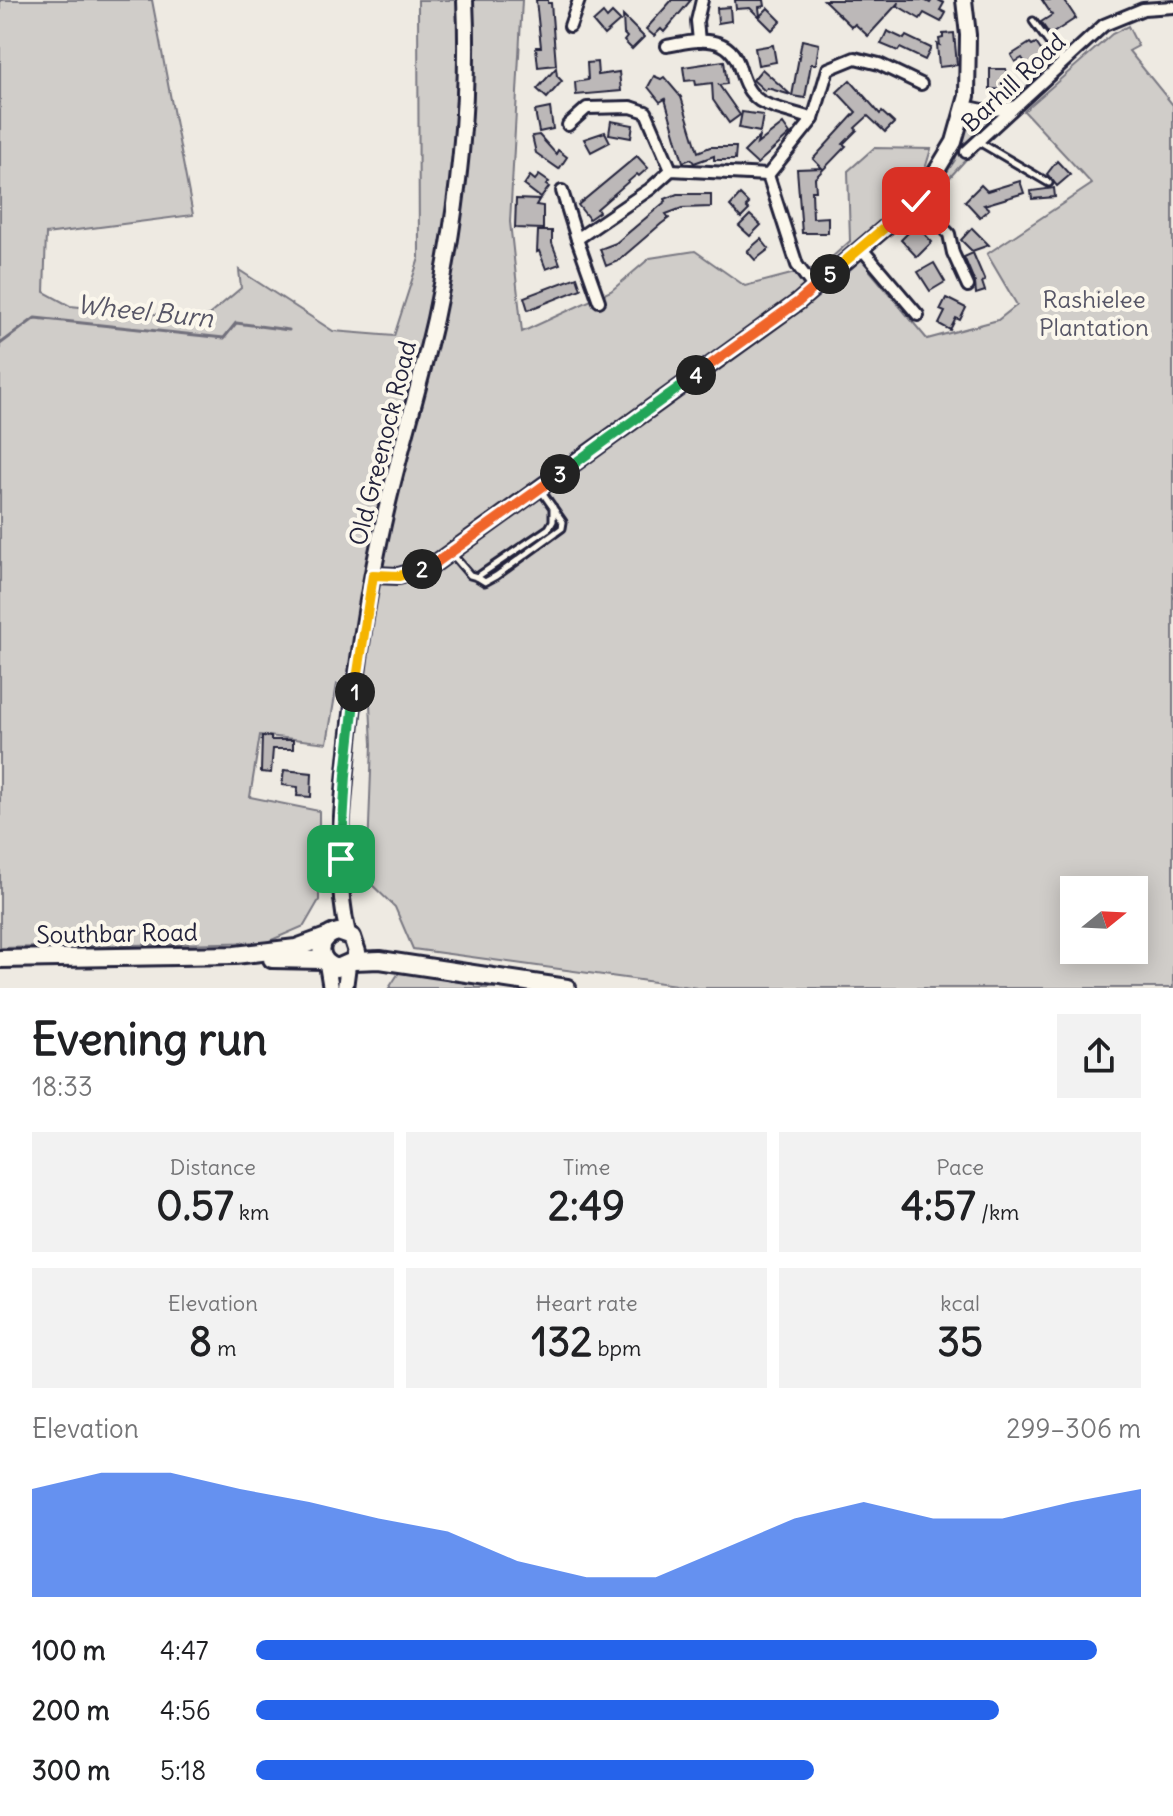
<!DOCTYPE html>
<html lang="en">
<head>
<meta charset="utf-8">
<style>
  :root { --surface:#fff; --page:#f2f2f2; --text:#202124; --muted:#757577; --accent:#2563eb }
  body { margin:0; font-family:Delius,sans-serif; background:var(--page); color:var(--text); height:100vh; display:flex; flex-direction:column; font-size:30px; white-space:nowrap }
  * { box-sizing:border-box; margin:0 }
  p { font-size:26px; color:var(--muted) }
  .icon { flex:none; width:44px; height:44px; fill:none; stroke:currentColor; stroke-width:2; stroke-linecap:round; stroke-linejoin:round }
  .map { position:relative; height:988px; overflow:hidden }
  .details { display:flex; flex-direction:column; background:var(--surface); flex:1 }
  .details>* { flex:none }
  .needle { width:52px; rotate:72deg }
  .fabs { position:absolute; left:1060px; top:876px; display:grid; gap:16px }
  .fabs a { display:grid; place-items:center; width:88px; height:88px; border-radius:0px; background:var(--surface); box-shadow:0 4px 20px #0003; font-size:40px }
  .pin { position:absolute; display:grid; place-items:center; width:68px; height:68px; color:#fff; margin:-34px; border-radius:16px; box-shadow:0 4px 12px #0006 }
  .km { position:absolute; width:40px; height:40px; margin:-20px; border-radius:50%; background:#222; color:#fff; font-size:22px; line-height:40px; text-align:center }
  .round { display:grid; place-items:center; flex:none; width:84px; height:84px; border-radius:0px; background:var(--page) }
  .headline { display:flex; align-items:center; justify-content:space-between; height:136px; padding:0 32px }
  h1 { font-size:44px; font-weight:700; line-height:60px }
  .metrics { display:grid; grid-template-columns:repeat(3,1fr); gap:12px; height:136px; padding:8px 32px }
  .metrics div { display:grid; align-content:center; border-radius:0px; background:var(--page); text-align:center }
  .metrics b { font-size:40px; font-weight:700 }
  .metrics small { font-size:22px; font-weight:400 }
  .metrics p { font-size:22px }
  .chart { height:224px; padding:16px 32px }
  .chart p { display:flex; justify-content:space-between }
  .chart svg { width:100%; height:144px; margin-top:8px; fill:var(--accent); opacity:.7 }
  ul { padding:0 32px; list-style:none; font-size:26px }
  li { display:grid; grid-template-columns:128px 96px 1fr; align-items:center; height:60px }
  li i { height:20px; border-radius:10px; background:var(--accent) }
  .map>svg:first-child { display:block }
  .green { fill:#d0cdc9; stroke:#797882; stroke-width:2; fill-rule:evenodd }
  .lines { fill:none; stroke-linecap:round; stroke-linejoin:round }
  .stream { stroke:#716f7c; stroke-width:3 }
  .building { fill:#bcb8b8; stroke:#22223b; stroke-width:2 }
  .lane-casing { stroke:#22223b; stroke-width:11 }
  .street-casing { stroke:#22223b; stroke-width:16 }
  .secondary-casing { stroke:#22223b; stroke-width:20 }
  .primary-casing { stroke:#22223b; stroke-width:22 }
  .lane { stroke:#fbf7ec; stroke-width:5 }
  .street { stroke:#fbf7ec; stroke-width:10 }
  .secondary { stroke:#fbf7ec; stroke-width:14 }
  .primary { stroke:#fbf7ec; stroke-width:16 }
  .split-1-casing { stroke:#fff; stroke-width:16 }
  .split-2-casing { stroke:#fff; stroke-width:16 }
  .split-3-casing { stroke:#fff; stroke-width:16 }
  .split-4-casing { stroke:#fff; stroke-width:16 }
  .split-5-casing { stroke:#fff; stroke-width:16 }
  .split-6-casing { stroke:#fff; stroke-width:16 }
  .split-1 { stroke:#22a559; stroke-width:10 }
  .split-2 { stroke:#f5b400; stroke-width:10 }
  .split-3 { stroke:#f0652b; stroke-width:10 }
  .split-4 { stroke:#22a559; stroke-width:10 }
  .split-5 { stroke:#f0652b; stroke-width:10 }
  .split-6 { stroke:#f5b400; stroke-width:10 }
  .labels { text-anchor:middle; dominant-baseline:central; stroke-width:8; stroke-linejoin:round; paint-order:stroke }
  .street-label { font-size:24px; fill:#22223b; stroke:#fbf7ec }
  .park-label { font-size:24px; fill:#565566; stroke:#fbf7ec }
  .water-label { font-size:26px; font-style:italic; fill:#575666; stroke:#fbf7ec }
</style>
</head>
<body>
<div class="map">
<svg width="1173" height="988" viewBox="0 0 1173 988">
  <rect width="100%" height="100%" fill="#eeeae2"/>
  <filter id="ink" filterUnits="userSpaceOnUse"><feTurbulence type="fractalNoise" baseFrequency=".0125" numOctaves="2"/><feDisplacementMap in="SourceGraphic" scale="16" xChannelSelector="R" yChannelSelector="G"/><feConvolveMatrix kernelMatrix="1 2 1 2 8 2 1 2 1" color-interpolation-filters="sRGB"/></filter>
  <g filter="url(#ink)">
    <g class="green">
      <path d="M0,0H152L193,215L46,234L44,292L70,306L204,319L241,288L239,270L333,331L394,336L419,258L418,0H522L510,222L522,332L611,291L650,258L695,251L745,286L822,266L850,241L848,171L874,148L931,149L918,192L870,233V271L927,339L998,320L1017,305L987,254L1092,184L1024,111L1112,34L1128,26L1138,46L1129,51L1173,105V988H698L413,949L395,907L367,880L372,744L369,684H337L327,743L260,735L250,797L319,811V900L304,926L267,942L0,948ZM1074,890H1134V950H1074Z"/>
      <polygon points="978,115 987,116 989,121 962,150 969,156 924,206 955,160 968,121"/>
      <polygon points="400,971 496,988 389,988"/>
    </g>
    <g class="lines">
      <polyline class="stream" points="0,344 35,318 224,338 236,323 289,330"/>
    </g>
    <g class="building">
      <polygon points="536,0 548,0 548,3 551,3 556,65 538,67 536,47 541,47"/>
      <polygon points="672,0 691,0 664,32 661,29 654,36 646,29"/>
      <polygon points="735,0 764,0 765,6 759,7 760,16 768,8 781,21 772,30 750,8 736,9"/>
      <polygon points="824,0 924,0 930,3 932,0 938,0 944,3 940,10 946,13 941,22 924,13 920,19 898,6 899,2 868,36 855,24 852,27"/>
      <polygon points="1042,0 1064,0 1076,18 1050,35 1041,22 1052,15"/>
      <polygon points="730,7 731,21 718,23 717,8"/>
      <polygon points="603,13 607,18 612,13 620,21 604,35 593,22"/>
      <polygon points="623,16 644,37 632,49 624,41 627,37 624,34"/>
      <polygon points="887,31 904,39 906,36 931,48 925,60 900,48 898,51 881,44"/>
      <polygon points="954,33 957,65 939,67 937,44 940,45 939,39 943,38 943,34"/>
      <polygon points="802,40 819,44 816,64 811,64 805,98 792,96"/>
      <polygon points="1030,43 1032,45 1036,43 1045,56 1028,67 1022,58 1015,62 1011,55"/>
      <polygon points="773,45 776,62 758,65 755,48"/>
      <polygon points="724,61 727,84 719,85 740,115 729,123 713,100 712,83 696,85 695,80 685,81 683,67"/>
      <polygon points="597,62 598,75 619,72 621,91 576,95 575,82 588,80 587,63"/>
      <polygon points="556,68 557,76 562,81 547,98 537,89"/>
      <polygon points="762,69 791,95 767,88 765,91 753,80"/>
      <polygon points="990,69 1006,69 1006,90 990,89"/>
      <polygon points="654,76 661,79 664,77 681,97 698,152 710,147 736,147 735,160 714,160 714,156 694,163 691,159 683,162 665,99 660,102 648,87"/>
      <polygon points="850,80 880,114 882,112 894,123 885,132 868,116 855,128 857,130 843,144 846,146 815,178 816,191 812,191 813,218 828,217 828,233 802,233 797,169 822,168 813,159 856,112 837,92"/>
      <polygon points="550,108 553,129 539,132 535,111"/>
      <polygon points="742,112 763,115 760,132 739,128"/>
      <polygon points="611,121 633,125 631,138 609,134"/>
      <polygon points="783,124 790,134 757,164 744,152 759,137 757,144"/>
      <polygon points="605,132 610,142 591,152 584,139"/>
      <polygon points="539,135 556,154 558,150 567,157 559,169 536,153 532,136"/>
      <polygon points="637,156 648,168 639,176 637,174 597,209 599,212 589,219 578,205"/>
      <polygon points="1057,161 1070,175 1057,186 1047,174"/>
      <polygon points="539,175 549,182 546,185 549,187 541,198 524,185 530,176 535,180"/>
      <polygon points="1020,181 1024,193 984,205 989,209 980,217 965,201 981,185 987,191"/>
      <polygon points="1054,188 1055,197 1032,199 1031,191"/>
      <polygon points="677,194 711,194 711,207 682,208 666,214 669,218 661,224 618,261 606,266 600,249 616,243 666,201 665,199"/>
      <polygon points="740,195 749,204 746,207 749,210 741,218 730,206"/>
      <polygon points="516,199 539,200 536,205 543,206 543,229 515,228"/>
      <polygon points="750,215 761,225 750,236 739,226"/>
      <polygon points="916,225 932,242 917,257 901,240"/>
      <polygon points="972,228 989,245 972,251 961,240"/>
      <polygon points="538,231 552,231 552,243 560,264 546,269 539,251 537,252"/>
      <polygon points="761,239 769,249 755,260 747,251"/>
      <polygon points="973,253 985,281 982,282 985,291 976,294 975,283 964,257"/>
      <polygon points="934,263 945,282 930,291 918,272"/>
      <polygon points="577,277 581,289 528,310 524,297"/>
      <polygon points="946,298 966,308 960,320 956,318 950,330 939,324 945,312 940,310"/>
      <polygon points="262,736 271,737 271,740 293,740 293,749 273,749 271,773 261,772"/>
      <polygon points="284,770 312,773 311,797 297,796 298,787 282,785"/>
    </g>
    <g class="lines">
      <defs>
        <g id="lane">
          <polyline points="1033,21 1063,62"/>
          <polyline points="979,142 1049,183"/>
          <polyline points="540,489 563,522 562,528 496,576 485,582 477,577 549,528 553,521 553,507"/>
          <polyline points="451,553 470,575 477,577"/>
        </g>
        <g id="street">
          <polyline points="570,26 579,0"/>
          <polyline points="699,41 697,21 702,0"/>
          <path d="M667,46C697,40 730,32 740,69C744,82 748,93 760,101C773,109 798,113 813,119"/>
          <polyline points="964,106 988,111 1013,107"/>
          <polyline points="568,125 587,108 631,107 646,112 671,170"/>
          <polyline points="966,152 1104,25 1143,9 1173,7"/>
          <polyline points="768,175 813,119 828,69 855,58 879,64 921,84"/>
          <polyline points="768,175 797,265 814,288"/>
          <polyline points="562,191 577,239"/>
          <polyline points="916,201 949,234 953,253 968,286"/>
          <polyline points="861,248 918,315"/>
          <polyline points="599,301 577,239 650,189 671,170 768,175"/>
        </g>
        <g id="secondary">
          <polyline points="373,575 399,576 433,565 798,302 920,198 954,142 967,96 968,35 964,0"/>
          <path d="M348,934C333,873 343,803 349,741C356,675 365,608 379,543C394,468 418,394 435,319C457,216 470,106 465,0"/>
          <polyline points="327,964 331,988"/>
          <polyline points="345,988 348,965"/>
        </g>
        <g id="primary">
          <polyline points="0,959 235,955 296,948 326,937"/>
          <polyline points="272,959 324,960"/>
          <path d="M353,961L357,952L352,937L338,932C316,937 316,961 337,968L353,961L380,960L567,988"/>
        </g>
      </defs>
      <use href="#lane" class="lane-casing"/>
      <use href="#street" class="street-casing"/>
      <use href="#secondary" class="secondary-casing"/>
      <use href="#primary" class="primary-casing"/>
      <use href="#lane" class="lane"/>
      <use href="#street" class="street"/>
      <use href="#secondary" class="secondary"/>
      <use href="#primary" class="primary"/>
    </g>
  </g>
  <g class="lines" filter="url(#ink)">
    <defs>
      <polyline id="split-1" points="341,859 346,775 355,692"/>
      <polyline id="split-2" points="355,692 373,575 399,576 422,569"/>
      <polyline id="split-3" points="422,569 433,565 560,474"/>
      <polyline id="split-4" points="560,474 696,375"/>
      <polyline id="split-5" points="696,375 798,302 830,274"/>
      <polyline id="split-6" points="830,274 916,201"/>
    </defs>
    <use href="#split-1" class="split-1-casing"/>
    <use href="#split-2" class="split-2-casing"/>
    <use href="#split-3" class="split-3-casing"/>
    <use href="#split-4" class="split-4-casing"/>
    <use href="#split-5" class="split-5-casing"/>
    <use href="#split-6" class="split-6-casing"/>
    <use href="#split-1" class="split-1"/>
    <use href="#split-2" class="split-2"/>
    <use href="#split-3" class="split-3"/>
    <use href="#split-4" class="split-4"/>
    <use href="#split-5" class="split-5"/>
    <use href="#split-6" class="split-6"/>
  </g>
  <g class="labels">
    <g class="street-label">
      <text transform="translate(1013 82) rotate(-43)">Barhill Road</text>
      <text transform="translate(382 443) rotate(-76)">Old Greenock Road</text>
      <text transform="translate(117 933) rotate(-1)">Southbar Road</text>
    </g>
    <g class="park-label">
      <text x="1094" y="299">Rashielee<tspan x="1094" dy="28">Plantation</tspan></text>
    </g>
    <g class="water-label">
      <text transform="translate(145 311) rotate(6)">Wheel Burn</text>
    </g>
  </g>
</svg>
<div class="fabs">
<a><svg class="needle" viewBox="-14 -14 28 28"><path d="M0-13l5 13h-10z" fill="#e53935"/><path d="M0 13l5-13h-10z" fill="#757577"/></svg></a>
</div>
<div class="pin" style="left:341px;top:859px;background:#1e9e55"><svg class="icon" aria-label="arrive" viewBox="0 0 24 24"><path d="M6 21V4h12l-3 4 3 4H6"/></svg></div>
<div class="pin" style="left:916px;top:201px;background:#d93025"><svg class="icon" aria-label="check" viewBox="0 0 24 24"><path d="M5 12l5 5 9-10"/></svg></div>
<b class="km" style="left:355px;top:692px">1</b>
<b class="km" style="left:422px;top:569px">2</b>
<b class="km" style="left:560px;top:474px">3</b>
<b class="km" style="left:696px;top:375px">4</b>
<b class="km" style="left:830px;top:274px">5</b>
</div>
<section class="details">
<div class="headline"><div><h1>Evening run</h1><p>18:33</p></div><a class="round"><svg class="icon" aria-label="share" viewBox="0 0 24 24"><path d="M12 15V3M7 8l5-5 5 5M5 13v7h14v-7"/></svg></a></div>
<div class="metrics">
<div><p>Distance</p><b>0.57<small> km</small></b></div>
<div><p>Time</p><b>2:49</b></div>
<div><p>Pace</p><b>4:57<small> /km</small></b></div>
</div>
<div class="metrics">
<div><p>Elevation</p><b>8<small> m</small></b></div>
<div><p>Heart rate</p><b>132<small> bpm</small></b></div>
<div><p>kcal</p><b>35</b></div>
</div>
<div class="chart"><p><span>Elevation</span>299–306 m</p>
<svg viewBox="0 0 160 44" preserveAspectRatio="none"><path d="M0 44V11L10 6L20 6L30 11L40 15L50 20L60 24L70 33L80 38L90 38L100 29L110 20L120 15L130 20L140 20L150 15L160 11V44z"/></svg>
</div>
<ul>
<li><b>100 m</b>4:47<i style="width:95%"></i></li>
<li><b>200 m</b>4:56<i style="width:84%"></i></li>
<li><b>300 m</b>5:18<i style="width:63%"></i></li>
</ul>
</section>
</body>
</html>
